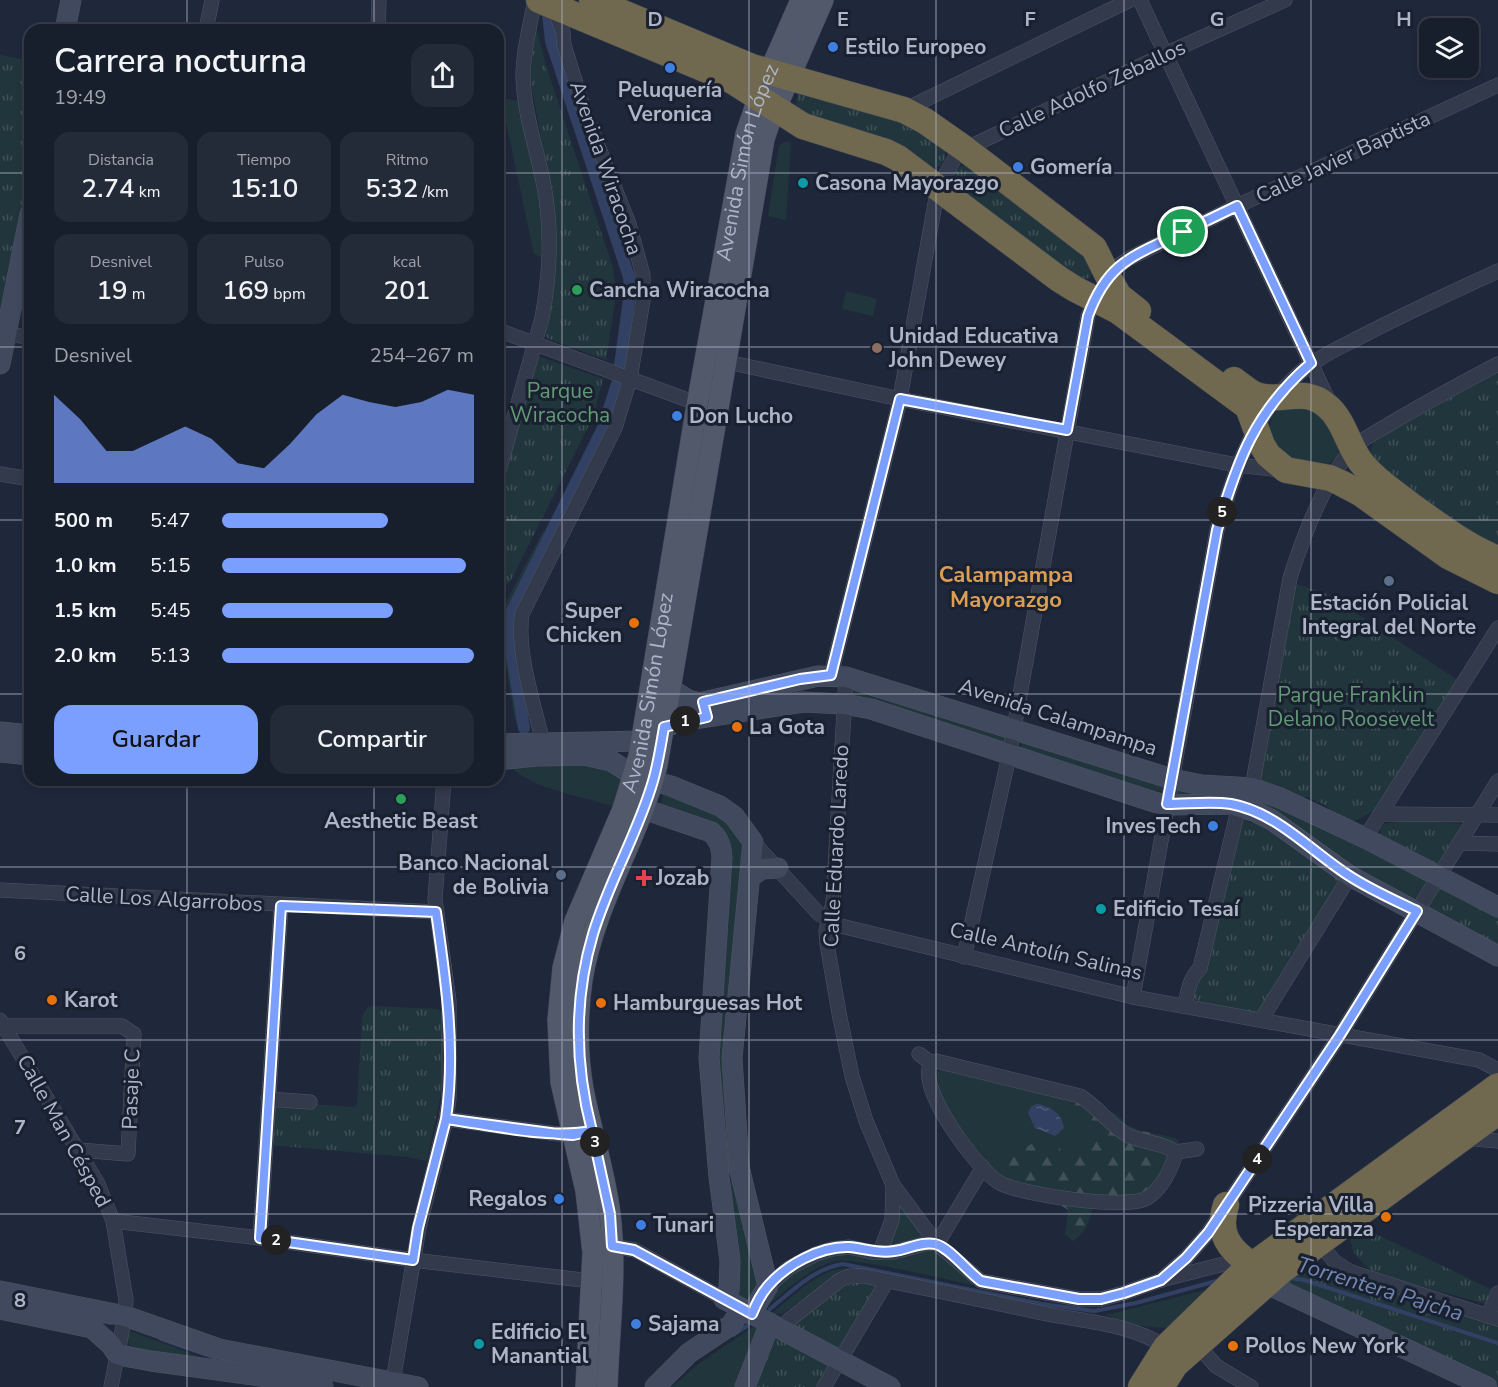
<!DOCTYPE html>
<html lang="es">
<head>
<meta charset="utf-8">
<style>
  :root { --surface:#171e2c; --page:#242b38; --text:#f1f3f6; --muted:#9ea2a9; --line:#363c48; --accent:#7b9fff }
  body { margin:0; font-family:"Nunito Sans",sans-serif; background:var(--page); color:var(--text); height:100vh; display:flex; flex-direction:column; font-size:22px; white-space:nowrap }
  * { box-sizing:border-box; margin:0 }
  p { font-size:20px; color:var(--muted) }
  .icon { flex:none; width:33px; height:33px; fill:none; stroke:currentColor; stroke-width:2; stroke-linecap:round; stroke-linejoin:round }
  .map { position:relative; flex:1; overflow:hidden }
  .panel { position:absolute; left:24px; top:24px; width:480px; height:762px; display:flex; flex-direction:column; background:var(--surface); border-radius:18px; box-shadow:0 3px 9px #0003,0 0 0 2px var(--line) }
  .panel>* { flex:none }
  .buttons { position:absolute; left:1419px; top:18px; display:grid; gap:12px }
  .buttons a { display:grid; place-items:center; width:60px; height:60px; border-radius:12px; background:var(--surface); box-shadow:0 3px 9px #0003,0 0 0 2px var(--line); font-size:30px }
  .pin { position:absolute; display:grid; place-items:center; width:51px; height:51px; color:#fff; margin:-26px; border:3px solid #fff; border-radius:50%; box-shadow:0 2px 6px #0007 }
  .km { position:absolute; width:30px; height:30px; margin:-15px; border-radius:50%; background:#222; color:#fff; font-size:16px; line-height:30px; text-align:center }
  .round { display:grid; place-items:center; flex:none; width:63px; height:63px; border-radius:18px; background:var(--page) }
  .overview { display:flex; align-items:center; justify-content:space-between; height:102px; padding:0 30px }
  h1 { font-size:33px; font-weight:600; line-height:45px }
  .metrics { display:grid; grid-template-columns:repeat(3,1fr); gap:9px; height:102px; padding:6px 30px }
  .metrics div { display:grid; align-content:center; border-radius:15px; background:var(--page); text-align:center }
  .metrics b { font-size:26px; font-weight:600 }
  .metrics small { font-size:16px; font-weight:400 }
  .metrics p { font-size:16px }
  .chart { height:168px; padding:12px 30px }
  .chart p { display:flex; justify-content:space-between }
  .chart svg { width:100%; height:108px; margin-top:6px; fill:var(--accent); opacity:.7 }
  .button { display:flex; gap:12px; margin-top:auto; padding:12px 30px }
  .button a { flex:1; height:69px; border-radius:18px; background:var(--accent); color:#111; font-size:24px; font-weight:600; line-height:69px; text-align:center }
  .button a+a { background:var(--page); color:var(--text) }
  ul { padding:0 30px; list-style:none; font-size:20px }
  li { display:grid; grid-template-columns:96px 72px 1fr; align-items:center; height:45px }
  li i { height:15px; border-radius:8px; background:var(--accent) }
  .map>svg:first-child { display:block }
  .grass { fill:#21363c }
  .forest { fill:url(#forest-firs) }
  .park { fill:url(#park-tufts) }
  .water { fill:url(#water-ripples) }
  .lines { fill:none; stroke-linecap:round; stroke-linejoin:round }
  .stream { stroke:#324163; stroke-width:4 }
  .canal { stroke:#324163; stroke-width:12 }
  .street-casing { stroke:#4e5565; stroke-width:15 }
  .secondary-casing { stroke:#4e5565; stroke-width:21 }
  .primary-casing { stroke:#3d4354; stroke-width:22 }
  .highway-casing { stroke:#3b4252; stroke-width:27 }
  .street { stroke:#333a4b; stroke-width:14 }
  .secondary { stroke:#41495e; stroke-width:20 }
  .primary { stroke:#51596b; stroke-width:21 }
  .highway { stroke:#716850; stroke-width:26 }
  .route-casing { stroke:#fff; stroke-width:12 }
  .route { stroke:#7b9fff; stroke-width:8 }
  .grid { fill:none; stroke:#aeb5c7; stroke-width:1.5; stroke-opacity:0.55 }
  .shop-dot { fill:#3f7fe0; stroke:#19202f; stroke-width:2 }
  .culture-dot { fill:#0f9aa8; stroke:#19202f; stroke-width:2 }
  .leisure-dot { fill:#2e9e5b; stroke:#19202f; stroke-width:2 }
  .education-dot { fill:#8d6e63; stroke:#19202f; stroke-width:2 }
  .service-dot { fill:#5c6f8a; stroke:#19202f; stroke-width:2 }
  .food-dot { fill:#e8710a; stroke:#19202f; stroke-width:2 }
  .health-dot { fill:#e0444e; stroke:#19202f; stroke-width:2 }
  .labels { text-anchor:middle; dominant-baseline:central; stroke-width:6; stroke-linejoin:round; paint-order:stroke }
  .poi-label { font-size:21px; font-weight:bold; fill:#aeb5c7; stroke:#19202f; text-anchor:start }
  .street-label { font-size:21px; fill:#aeb5c7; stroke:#19202f }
  .park-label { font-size:21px; fill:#639a76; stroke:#19202f }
  .neighbourhood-label { font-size:22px; font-weight:bold; fill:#db9e55; stroke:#19202f }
  .water-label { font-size:22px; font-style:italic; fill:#7487b2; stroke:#19202f }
  .grid-label { font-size:20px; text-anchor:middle; font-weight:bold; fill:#aeb5c7; stroke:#19202f; stroke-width:6; stroke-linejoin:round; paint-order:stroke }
</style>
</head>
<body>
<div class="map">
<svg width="1498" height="1387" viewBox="0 0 1498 1387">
  <defs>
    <pattern id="forest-firs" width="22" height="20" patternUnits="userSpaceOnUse" patternTransform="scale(1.5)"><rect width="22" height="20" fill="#21363c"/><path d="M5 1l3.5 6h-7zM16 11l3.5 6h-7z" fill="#3f5157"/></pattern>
    <pattern id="park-tufts" width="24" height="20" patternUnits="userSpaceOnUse" patternTransform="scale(1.5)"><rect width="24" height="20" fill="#21363c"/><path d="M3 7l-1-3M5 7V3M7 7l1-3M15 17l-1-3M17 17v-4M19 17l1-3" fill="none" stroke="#3f5157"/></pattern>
    <pattern id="water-ripples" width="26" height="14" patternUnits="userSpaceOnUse" patternTransform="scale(1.5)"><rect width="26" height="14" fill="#324163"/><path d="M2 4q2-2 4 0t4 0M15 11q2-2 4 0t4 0" fill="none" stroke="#4d5a78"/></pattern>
  </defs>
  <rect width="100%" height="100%" fill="#1f283b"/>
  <g class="grass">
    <path d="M504,98L518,101C531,152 546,204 541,257L534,254L504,113Z"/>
    <polygon points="784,142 791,142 786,220 768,216 779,146"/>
    <polygon points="846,291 877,299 873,316 842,309"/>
    <polygon points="1313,402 1340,446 1337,457 1325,467 1291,464 1268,436 1271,419 1279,406"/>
    <polygon points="543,531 545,532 509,605 504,627 524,735 521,735 514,716 500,628 505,604"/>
    <polygon points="854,687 1004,730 1007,738 1001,742 853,696"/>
    <polygon points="1022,741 1165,786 1162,791 1155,792 1021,750"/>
    <path d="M596,763L622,777L615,807C581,795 534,791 507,764Z"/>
    <polygon points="1178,790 1260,798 1427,878 1427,883 1416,900 1412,901 1394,896 1269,810 1180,798 1176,795"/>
    <polygon points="664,792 717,811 746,844 732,1173 727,1174 713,1057 725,844 659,811"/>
    <polygon points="941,1070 1078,1102 1096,1114 1069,1192 1004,1178 990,1166 953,1119 942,1099 936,1073"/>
    <path d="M734,1181L761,1268L755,1297C747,1299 743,1299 736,1292L727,1183Z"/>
    <polygon points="898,1201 923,1235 920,1238 890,1245"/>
    <path d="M928,1248C943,1251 948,1260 958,1270C965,1278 973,1283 982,1287C956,1282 850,1255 831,1262C806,1271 786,1291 766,1307L765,1298L795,1270L826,1256L848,1254L865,1256Z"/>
    <path d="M850,1268L837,1275L782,1314L772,1313C795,1295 820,1267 850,1268Z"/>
    <path d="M1209,1289L1173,1328C1151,1329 1126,1323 1106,1315Z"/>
    <polygon points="754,1326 758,1328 741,1387 672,1387 697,1365"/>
    <polygon points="130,1331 203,1358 238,1366 132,1348 127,1341"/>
  </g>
  <path class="forest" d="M1049,1091L1088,1096L1099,1101L1108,1111L1116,1114L1127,1125L1138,1130L1175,1138L1181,1145L1144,1197H1092C1093,1214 1088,1231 1073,1241L1065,1234L1068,1210L1062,1206L1063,1194L1060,1186L1054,1185L1041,1189L1011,1182L1002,1168L1004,1161L1038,1140H1058L1061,1152L1067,1154L1081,1144L1086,1132L1077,1120L1072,1107L1050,1100Z"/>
  <g class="park">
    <polygon points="536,26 546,66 613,268 616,294 606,360 547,338 544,331 551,189 530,78"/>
    <polygon points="0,55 30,61 30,178 0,331"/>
    <polygon points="798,91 893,114 945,148 945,159 940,166 932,168 800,114 796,105"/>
    <path d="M965,165L1089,252L1094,271L1089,278L1076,280L953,185C951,174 955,168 965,165Z"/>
    <polygon points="540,357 603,379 593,417 509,584 498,582 498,501 533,362"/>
    <polygon points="1498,370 1498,550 1385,476 1369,454 1374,442"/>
    <polygon points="1296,584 1325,593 1459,681 1374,811 1355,821 1344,821 1334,817 1327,806 1308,797 1296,799 1268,786 1262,781 1260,775"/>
    <polygon points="1241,819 1253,823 1263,822 1343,879 1258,1013 1198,1001 1193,998"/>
    <polygon points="1413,820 1462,824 1440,863 1437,865 1381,839 1380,829 1384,824"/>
    <path d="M1442,886L1498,913V951L1427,909C1428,901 1435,891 1442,886Z"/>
    <polygon points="372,1006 436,1009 442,1012 441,1093 427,1161 409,1157 271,1145 274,1106 279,1102 354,1107 357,1105 362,1017 367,1008"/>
    <polygon points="1361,1227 1495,1291 1486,1304 1387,1277 1370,1270 1354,1253 1349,1236"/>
    <polygon points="1308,1269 1498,1325 1498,1383 1289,1286 1287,1282"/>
    <path d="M862,1282L874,1284L876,1288L839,1350L792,1325C813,1309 834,1286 862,1282Z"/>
    <polygon points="779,1336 831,1364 816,1387 751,1387 773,1337"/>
  </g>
  <path class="water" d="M1036,1104C1050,1105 1062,1114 1064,1128L1055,1136L1035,1128L1028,1113L1031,1107Z"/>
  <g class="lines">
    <g class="stream">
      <polyline points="1290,1278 1304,1280 1498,1343"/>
      <path d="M770,1309C792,1291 815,1268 843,1264L1042,1304L1094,1311L1136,1303L1220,1280"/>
      <polyline points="94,1320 111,1323"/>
      <polyline points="733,1335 747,1326"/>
      <polyline points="161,1339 213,1357"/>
    </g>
    <g class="canal">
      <polyline points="548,14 551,41 629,277 630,292 620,365"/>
      <polyline points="524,728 508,632 510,615 602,430 617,384"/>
    </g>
    <defs>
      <g id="street">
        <polyline points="1140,0 1330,404"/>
        <polyline points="206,30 212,0"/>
        <polyline points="378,30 379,0"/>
        <polyline points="904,110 1130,0"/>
        <polyline points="1106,279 1118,266 1128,259 1237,206 1498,85"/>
        <polyline points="498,330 704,406"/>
        <polyline points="6,333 30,338"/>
        <polyline points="727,362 900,399 1237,465 1280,470"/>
        <polyline points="0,474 30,479"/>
        <path d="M498,474L542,318C550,275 552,229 544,186C537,149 524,114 523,77C523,52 530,25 535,0"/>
        <polyline points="831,675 899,404 938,187 955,158 965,149 1165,54 1285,0"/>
        <polyline points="846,677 833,903 826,931 827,944 839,1013 852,1076 866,1121 893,1185 937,1244 983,1167"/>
        <path d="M543,742C534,706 516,650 522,614L615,428L630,379L643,300V275L629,224L585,113L564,45L563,32L557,17L555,6"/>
        <path d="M1252,788L1290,578C1303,537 1323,483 1351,450C1361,439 1380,430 1393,422C1427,402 1462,383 1498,364"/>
        <polyline points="1381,814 1498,815"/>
        <polyline points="1365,838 1498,628"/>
        <polyline points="753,842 819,914 841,926 1133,997 1479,1060 1498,1070"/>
        <polyline points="1460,843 1498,844"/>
        <polyline points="0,890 436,912"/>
        <polyline points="964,957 1009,756 1088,316 1096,296"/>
        <path d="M1133,997L1217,530C1233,476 1251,420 1292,380C1312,360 1337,349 1362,336C1406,313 1452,292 1498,271"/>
        <path d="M1185,1006C1188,991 1189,979 1200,968L1239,806"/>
        <polyline points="0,1020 98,1184 113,1221 126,1300 125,1316 111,1387"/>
        <polyline points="1261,1020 1350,876"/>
        <polyline points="4,1026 122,1026 134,1034 128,1154 79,1150"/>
        <path d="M919,1054L931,1063L936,1061L1080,1096C1098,1107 1112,1127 1127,1135C1143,1143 1162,1142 1176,1152C1172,1168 1162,1189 1147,1198C1127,1210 1019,1195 998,1182C977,1168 916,1089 931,1063"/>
        <polyline points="268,1099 310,1102"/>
        <polyline points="446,1119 558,1134 580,1133"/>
        <polyline points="1465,1138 1498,1141"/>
        <polyline points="1176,1152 1197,1149"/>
        <polyline points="113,1221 260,1238 413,1260 591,1281"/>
        <polyline points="260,1238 281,906"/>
        <polyline points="1319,1243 1335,1262 1351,1272 1498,1319"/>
        <polyline points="612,1246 635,1250 724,1299"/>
        <polyline points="880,1252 892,1220 893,1187"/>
        <polyline points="1161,1280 1186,1258 1208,1233 1340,1035 1498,781"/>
        <polyline points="768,1286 789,1268 816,1254 832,1249 849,1247 872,1252 894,1252 928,1243 937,1244 981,1281 1079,1299 1101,1299 1124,1293 1161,1280 1243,1259"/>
        <polyline points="1488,1316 1498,1293"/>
        <path d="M782,1329L789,1320L840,1280L850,1276H863C924,1288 986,1301 1047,1314C1088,1322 1130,1324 1166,1347"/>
        <polyline points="1197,1344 1216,1366 1251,1387"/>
        <polyline points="393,1381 419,1228 446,1119 449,1099 449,1001 435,899 444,780"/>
        <polyline points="824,1387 887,1281"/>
      </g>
      <g id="secondary">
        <polyline points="65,30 71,0"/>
        <polyline points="0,364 30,214"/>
        <polyline points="655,685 669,688 688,700 699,703 818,676 846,677 1172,779 1202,785 1252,788 1280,798 1365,838 1498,907"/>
        <polyline points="664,727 687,720 803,702 844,704 871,709 1154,802 1167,805 1231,804 1256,812 1272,820 1350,876 1498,956"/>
        <polyline points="0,732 30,735"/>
        <polyline points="498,744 642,741"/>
        <polyline points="0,752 30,755"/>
        <polyline points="498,760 536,756 584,755 611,761 635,776 671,786 720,806 734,816 753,842 732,1058 739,1167 768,1286 751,1314"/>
        <path d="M629,804L711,832C719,839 721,846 722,857L709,1058L719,1177L730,1261L729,1290L724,1299L890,1387"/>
        <polyline points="750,877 762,869 778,868"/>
        <polyline points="1267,1284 1487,1387"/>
        <polyline points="0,1291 125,1316 219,1349 418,1387"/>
        <polyline points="0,1309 92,1328 111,1345 117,1354 129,1357 151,1361 274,1378 323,1387"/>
        <polyline points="655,1387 689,1353 731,1325 742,1309"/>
        <polyline points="745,1387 770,1323"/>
      </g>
      <g id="primary">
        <path id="s1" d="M586,1387L593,1253L586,1191L561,1082L558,1020L563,968L575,921L623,809L639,756L697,405L746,134L759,96L801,0"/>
        <path d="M607,1387C609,1330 617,1270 610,1214C605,1172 591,1131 583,1089C577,1054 577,1015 582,980C594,904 639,838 657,765L764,139L769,124L823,0"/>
      </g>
      <g id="highway">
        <polyline points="539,0 731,80 803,126 886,152 898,158 1059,279 1075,289 1118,311 1248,407 1262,445 1268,455 1286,470 1330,478 1341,483 1360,493 1448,556 1498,581"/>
        <polyline points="592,0 752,67 904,110 925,121 965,149 1094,248 1113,286 1119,296 1138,311"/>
        <path d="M1234,380C1241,385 1249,392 1256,395C1281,404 1303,385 1327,406C1343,419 1348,444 1360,461C1374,479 1394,492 1412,506C1440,526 1466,546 1498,559"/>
        <path d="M1226,1205C1217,1233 1228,1249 1252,1265"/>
        <polyline points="1141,1387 1166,1347 1243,1272 1498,1086"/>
        <polyline points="1161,1387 1175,1365 1281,1271 1498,1112"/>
      </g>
    </defs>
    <use href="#street" class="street-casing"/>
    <use href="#secondary" class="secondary-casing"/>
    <use href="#primary" class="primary-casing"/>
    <use href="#highway" class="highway-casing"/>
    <use href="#street" class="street"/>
    <use href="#secondary" class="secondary"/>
    <use href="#primary" class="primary"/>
    <use href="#highway" class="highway"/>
  </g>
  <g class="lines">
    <defs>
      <path id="route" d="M1183,232C1134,256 1108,261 1088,316L1067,430L900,399L831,675L800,679L703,702L707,717L664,727C661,745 658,764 653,781C638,833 609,881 593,934C574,998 575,1066 592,1131L573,1135L558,1134L446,1119L418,1228L413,1260L260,1238L281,906L436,912C446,981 456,1050 446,1119C491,1125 548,1139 592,1131L610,1214L612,1246L634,1250L752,1314C756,1304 761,1294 768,1286C786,1265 820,1246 849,1247C864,1248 878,1254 894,1251C907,1250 921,1241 935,1244C949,1247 968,1272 981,1281L1079,1299H1101L1124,1293L1161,1280L1186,1258L1208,1233L1340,1035L1417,911C1394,900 1369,889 1348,875C1311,851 1276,812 1231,804C1211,801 1188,804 1167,804L1217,530C1237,461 1255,411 1311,363L1237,206L1183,232"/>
    </defs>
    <use href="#route" class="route-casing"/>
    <use href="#route" class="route"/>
  </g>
  <path class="grid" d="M187,0V30M374,0V30M562,0V1387M749,0V1387M936,0V1387M1124,0V1387M1311,0V1387M0,173H30M498,173H1498M0,347H30M498,347H1498M0,520H30M498,520H1498M0,694H30M498,694H1498M187,780V1387M374,780V1387M0,867H1498M0,1040H1498M0,1214H1498"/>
  <g class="shop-dot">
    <circle cx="833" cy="47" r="6"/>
    <circle cx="670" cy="68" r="6"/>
    <circle cx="1018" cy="167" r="6"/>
    <circle cx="677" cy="416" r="6"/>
    <circle cx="1213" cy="826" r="6"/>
    <circle cx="559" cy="1199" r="6"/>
    <circle cx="641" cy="1225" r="6"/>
    <circle cx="636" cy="1324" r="6"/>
  </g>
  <g class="culture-dot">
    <circle cx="803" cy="183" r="6"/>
    <circle cx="1101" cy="909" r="6"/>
    <circle cx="479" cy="1344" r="6"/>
  </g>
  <g class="leisure-dot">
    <circle cx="577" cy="290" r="6"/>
    <circle cx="401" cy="799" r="6"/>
  </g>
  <circle class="education-dot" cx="877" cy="348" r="6"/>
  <g class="service-dot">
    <circle cx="1389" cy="581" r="6"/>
    <circle cx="561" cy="875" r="6"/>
  </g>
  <g class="food-dot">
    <circle cx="634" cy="623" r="6"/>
    <circle cx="737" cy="727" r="6"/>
    <circle cx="52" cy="1000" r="6"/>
    <circle cx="601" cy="1003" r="6"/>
    <circle cx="1386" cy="1217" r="6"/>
    <circle cx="1233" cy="1346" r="6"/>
  </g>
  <path class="health-dot" d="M641 869h6v6h6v6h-6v6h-6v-6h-6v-6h6z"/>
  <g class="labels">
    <g class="poi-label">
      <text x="845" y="47">Estilo Europeo</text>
      <text x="670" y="90" text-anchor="middle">Peluquería<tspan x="670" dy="24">Veronica</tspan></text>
      <text x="1030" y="167">Gomería</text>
      <text x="815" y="183">Casona Mayorazgo</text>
      <text x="589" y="290">Cancha Wiracocha</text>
      <text x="889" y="336">Unidad Educativa<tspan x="889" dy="24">John Dewey</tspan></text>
      <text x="689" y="416">Don Lucho</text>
      <text x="1389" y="603" text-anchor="middle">Estación Policial<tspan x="1389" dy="24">Integral del Norte</tspan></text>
      <text x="622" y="611" text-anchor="end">Super<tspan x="622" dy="24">Chicken</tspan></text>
      <text x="749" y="727">La Gota</text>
      <text x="401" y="821" text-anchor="middle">Aesthetic Beast</text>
      <text x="1201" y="826" text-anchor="end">InvesTech</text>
      <text x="549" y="863" text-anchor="end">Banco Nacional<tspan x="549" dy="24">de Bolivia</tspan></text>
      <text x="656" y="878">Jozab</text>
      <text x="1113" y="909">Edificio Tesaí</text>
      <text x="64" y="1000">Karot</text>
      <text x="613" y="1003">Hamburguesas Hot</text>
      <text x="547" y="1199" text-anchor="end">Regalos</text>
      <text x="1374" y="1205" text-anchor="end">Pizzeria Villa<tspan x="1374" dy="24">Esperanza</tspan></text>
      <text x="653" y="1225">Tunari</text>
      <text x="648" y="1324">Sajama</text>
      <text x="491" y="1332">Edificio El<tspan x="491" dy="24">Manantial</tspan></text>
      <text x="1245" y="1346">Pollos New York</text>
    </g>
    <g class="street-label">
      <text transform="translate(1092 89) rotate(-25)">Calle Adolfo Zeballos</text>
      <text transform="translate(1343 157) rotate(-25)">Calle Javier Baptista</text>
      <text stroke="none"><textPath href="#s1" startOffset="1252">Avenida Simón López</textPath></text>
      <text transform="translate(606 168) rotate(71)">Avenida Wiracocha</text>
      <text stroke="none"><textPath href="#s1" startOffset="712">Avenida Simón López</textPath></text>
      <text transform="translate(1058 717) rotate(18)">Avenida Calampampa</text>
      <text transform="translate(836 846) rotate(-87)">Calle Eduardo Laredo</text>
      <text transform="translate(164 899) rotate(3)">Calle Los Algarrobos</text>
      <text transform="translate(1046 951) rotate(13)">Calle Antolín Salinas</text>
      <text transform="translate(131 1089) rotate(-88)">Pasaje C</text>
      <text transform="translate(64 1131) rotate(61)">Calle Man Césped</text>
    </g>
    <g class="park-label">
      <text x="560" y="391">Parque<tspan x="560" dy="24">Wiracocha</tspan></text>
      <text x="1351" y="695">Parque Franklin<tspan x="1351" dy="24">Delano Roosevelt</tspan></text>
    </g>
    <g class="neighbourhood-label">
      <text x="1006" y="575">Calampampa<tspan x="1006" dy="25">Mayorazgo</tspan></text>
    </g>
    <g class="water-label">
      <text transform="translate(1380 1289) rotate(17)">Torrentera Pajcha</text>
    </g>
  </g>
  <g class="grid-label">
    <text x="655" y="26">D</text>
    <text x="843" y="26">E</text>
    <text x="1030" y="26">F</text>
    <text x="1217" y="26">G</text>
    <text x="1404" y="26">H</text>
    <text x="20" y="960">6</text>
    <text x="20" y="1134">7</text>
    <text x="20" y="1307">8</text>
  </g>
</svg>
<div class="buttons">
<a><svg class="icon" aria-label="layers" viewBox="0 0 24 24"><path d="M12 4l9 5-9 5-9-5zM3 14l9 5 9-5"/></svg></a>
</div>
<div class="pin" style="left:1183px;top:232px;background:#1e9e55"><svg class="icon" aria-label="arrive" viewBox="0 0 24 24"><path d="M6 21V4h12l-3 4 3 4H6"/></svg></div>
<b class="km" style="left:685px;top:721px">1</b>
<b class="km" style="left:276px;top:1240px">2</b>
<b class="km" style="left:595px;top:1142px">3</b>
<b class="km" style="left:1257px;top:1159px">4</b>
<b class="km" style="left:1222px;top:512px">5</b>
<section class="panel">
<div class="overview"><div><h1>Carrera nocturna</h1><p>19:49</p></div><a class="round"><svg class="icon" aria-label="share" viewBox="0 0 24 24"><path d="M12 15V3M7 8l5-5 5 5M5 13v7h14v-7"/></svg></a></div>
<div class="metrics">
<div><p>Distancia</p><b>2.74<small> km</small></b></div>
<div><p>Tiempo</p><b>15:10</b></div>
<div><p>Ritmo</p><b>5:32<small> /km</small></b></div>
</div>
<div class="metrics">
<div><p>Desnivel</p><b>19<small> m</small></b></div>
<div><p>Pulso</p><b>169<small> bpm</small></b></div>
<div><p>kcal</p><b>201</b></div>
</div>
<div class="chart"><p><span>Desnivel</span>254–267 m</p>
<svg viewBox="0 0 160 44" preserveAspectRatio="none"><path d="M0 44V8L10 18L20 31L30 31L40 26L50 21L60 26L70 36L80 38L90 28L100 16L110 8L120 11L130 13L140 11L150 6L160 8V44z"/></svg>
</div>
<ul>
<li><b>500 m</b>5:47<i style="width:66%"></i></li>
<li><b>1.0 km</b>5:15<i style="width:97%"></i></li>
<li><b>1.5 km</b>5:45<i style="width:68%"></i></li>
<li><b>2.0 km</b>5:13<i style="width:100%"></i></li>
</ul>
<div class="button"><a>Guardar</a><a>Compartir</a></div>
</section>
</div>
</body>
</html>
